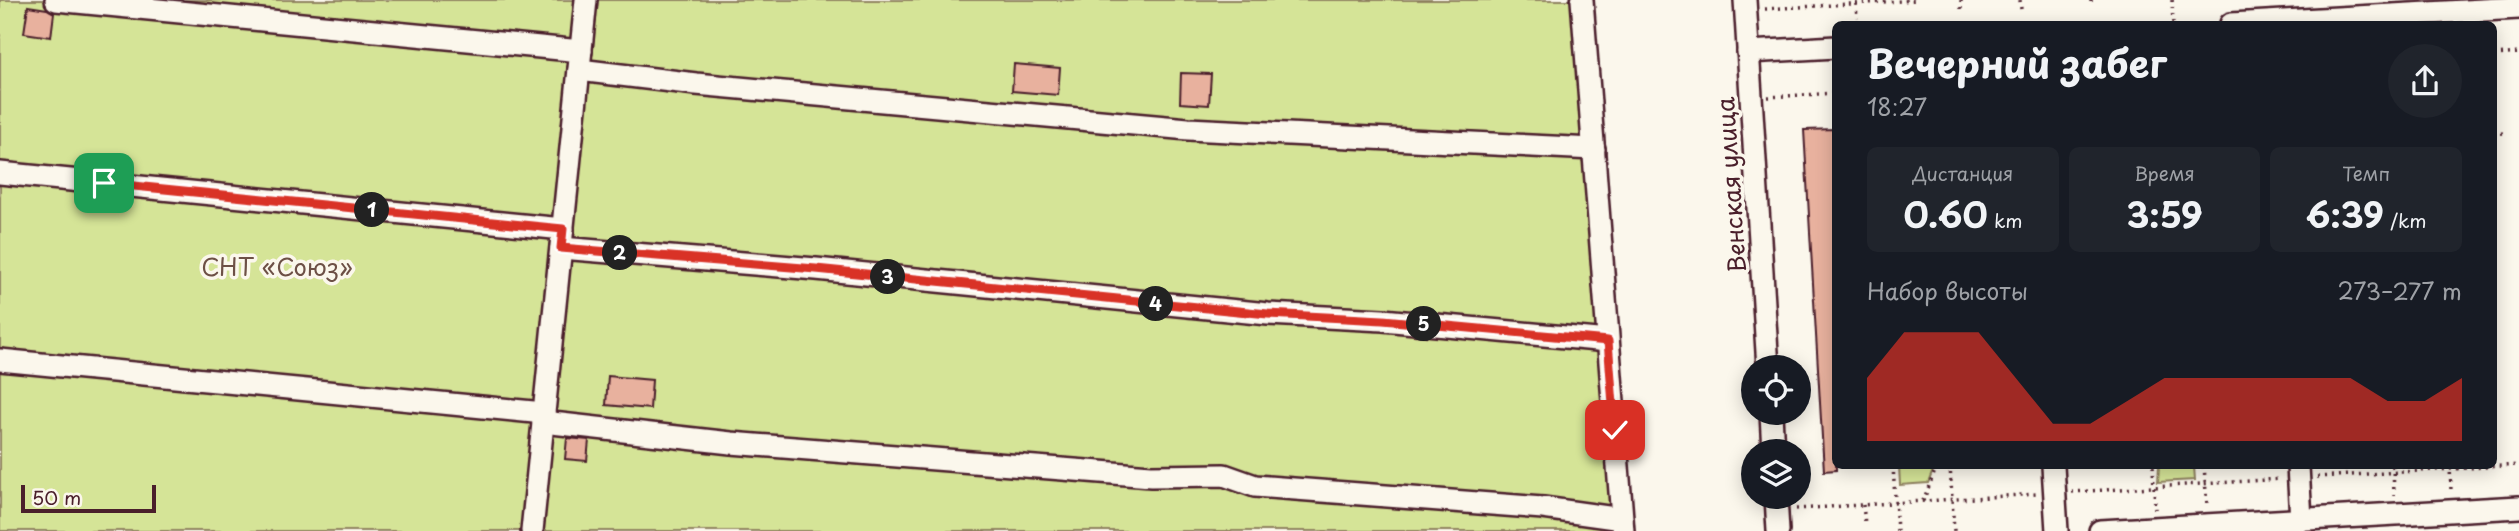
<!DOCTYPE html>
<html lang="ru">
<head>
<meta charset="utf-8">
<style>
  :root { --surface:#171b24; --page:#20242c; --text:#f1f3f6; --muted:#9ea1a6; --accent:#d93025 }
  body { margin:0; font-family:"Playpen Sans",sans-serif; background:var(--page); color:var(--text); height:100vh; display:flex; flex-direction:column; font-size:26px; white-space:nowrap }
  * { box-sizing:border-box; margin:0 }
  p { font-size:23px; color:var(--muted) }
  .icon { flex:none; width:38px; height:38px; fill:none; stroke:currentColor; stroke-width:2; stroke-linecap:round; stroke-linejoin:round }
  .map { position:relative; flex:1; overflow:hidden }
  .panel { position:absolute; left:1832px; top:21px; width:665px; height:448px; display:flex; flex-direction:column; background:var(--surface); border-radius:10px; box-shadow:0 4px 18px #0003 }
  .panel>* { flex:none }
  .fabs { position:absolute; left:1741px; top:355px; display:grid; gap:14px }
  .fabs a { display:grid; place-items:center; width:70px; height:70px; border-radius:50%; background:var(--surface); box-shadow:0 4px 18px #0003; font-size:35px }
  .scale { position:absolute; left:21px; bottom:18px; width:135px; box-sizing:border-box; padding-left:7px; border:4px solid #4a1f2b; border-top:0; font-size:19px; line-height:24px; white-space:nowrap; color:#4a1f2b; -webkit-text-stroke:5px #fbf7ec; paint-order:stroke }
  .pin { position:absolute; display:grid; place-items:center; width:60px; height:60px; color:#fff; margin:-30px; border-radius:14px; box-shadow:0 4px 10px #0006 }
  .km { position:absolute; width:35px; height:35px; margin:-18px; border-radius:50%; background:#222; color:#fff; font-size:19px; line-height:35px; text-align:center }
  .round { display:grid; place-items:center; flex:none; width:74px; height:74px; border-radius:37px; background:var(--page) }
  .summary { display:flex; align-items:center; justify-content:space-between; height:119px; padding:0 35px }
  h1 { font-size:38px; font-weight:700; line-height:52px }
  .stats { display:grid; grid-template-columns:repeat(3,1fr); gap:10px; height:119px; padding:7px 35px }
  .stats div { display:grid; align-content:center; border-radius:10px; background:var(--page); text-align:center }
  .stats b { font-size:35px; font-weight:700 }
  .stats small { font-size:19px; font-weight:400 }
  .stats p { font-size:19px }
  .chart { height:196px; padding:14px 35px }
  .chart p { display:flex; justify-content:space-between }
  .chart svg { width:100%; height:126px; margin-top:7px; fill:var(--accent); opacity:.7 }
  .map>svg:first-child { display:block }
  .green { fill:#d5e497; stroke:#908261; stroke-width:2 }
  .building { fill:#e8b19e; stroke:#4a1f2b; stroke-width:2 }
  .lines { fill:none; stroke-linecap:round; stroke-linejoin:round }
  .minor-casing { stroke:#4a1f2b; stroke-width:26 }
  .path { stroke:#4a1f2b; stroke-width:3.5; stroke-dasharray:2 5; stroke-linecap:butt }
  .minor { stroke:#fbf7ec; stroke-width:21 }
  .route-casing { stroke:#fff; stroke-width:14 }
  .route { stroke:#d93025; stroke-width:9 }
  .labels { text-anchor:middle; dominant-baseline:central; stroke-width:7; stroke-linejoin:round; paint-order:stroke }
  .street-label { font-size:24px; fill:#4a1f2b; stroke:#fbf7ec }
  .park-label { font-size:24px; fill:#6d5046; stroke:#fbf7ec }
</style>
</head>
<body>
<div class="map">
<svg width="2519" height="531" viewBox="0 0 2519 531">
  <rect width="100%" height="100%" fill="#fbf7ec"/>
  <filter id="ink" filterUnits="userSpaceOnUse"><feTurbulence type="fractalNoise" baseFrequency=".0143" numOctaves="2"/><feDisplacementMap in="SourceGraphic" scale="14" xChannelSelector="R" yChannelSelector="G"/><feConvolveMatrix kernelMatrix="1 2 1 2 8 2 1 2 1" color-interpolation-filters="sRGB"/></filter>
  <g filter="url(#ink)">
    <g class="green">
      <polygon points="0,0 580,0 527,531 0,531"/>
      <polygon points="594,0 1590,0 1632,531 540,531"/>
      <polygon points="1899,466 1935,466 1928,483 1900,485"/>
      <polygon points="2159,466 2194,466 2195,480 2158,482"/>
    </g>
    <g class="building">
      <polygon points="28,6 47,9 54,13 51,37 24,33"/>
      <polygon points="1014,64 1060,68 1058,95 1012,91"/>
      <polygon points="1181,73 1211,74 1209,105 1180,103"/>
      <polygon points="1836,129 1836,470 1824,471 1804,130"/>
      <polygon points="608,376 652,380 650,409 606,405"/>
      <polygon points="567,438 589,440 587,461 565,459"/>
    </g>
    <g class="lines">
      <defs>
        <g id="minor">
          <polyline points="56,0 581,51"/>
          <polyline points="1582,0 1623,531"/>
          <polyline points="1745,0 1768,368"/>
          <polyline points="2231,24 2519,8"/>
          <polyline points="1748,52 1836,47"/>
          <polyline points="579,70 696,84 1188,129 1594,149"/>
          <polyline points="0,173 563,229"/>
          <polyline points="561,248 816,269 1268,314 1383,320 1608,341"/>
          <polyline points="0,360 544,413"/>
          <polyline points="1771,413 1773,452"/>
          <polyline points="543,422 731,443 1151,476 1224,475 1255,486 1543,508 1622,519"/>
          <polyline points="2053,466 2057,531"/>
          <polyline points="2298,466 2301,520"/>
          <polyline points="1776,497 1778,531"/>
          <polyline points="532,531 586,0"/>
          <polyline points="2100,531 2519,507"/>
        </g>
      </defs>
      <use href="#minor" class="minor-casing"/>
      <g class="path">
        <polyline points="1961,0 1961,12"/>
        <polyline points="2020,0 2021,9"/>
        <polyline points="2091,0 2091,5"/>
        <polyline points="2172,0 2173,24"/>
        <polyline points="1856,4 1857,18"/>
        <polyline points="1765,9 1917,0"/>
        <polyline points="2494,55 2519,53"/>
        <polyline points="1768,97 1836,93"/>
        <polyline points="2494,134 2504,133"/>
        <polyline points="1893,466 1897,531"/>
        <polyline points="1950,466 1954,531"/>
        <polyline points="2153,466 2155,509"/>
        <polyline points="2204,466 2207,505"/>
        <polyline points="2393,466 2394,495"/>
        <polyline points="2450,466 2451,491"/>
        <polyline points="2317,477 2519,465"/>
        <polyline points="2072,492 2281,479"/>
        <polyline points="1923,501 1937,466"/>
        <polyline points="1863,505 1865,524"/>
        <polyline points="1796,509 2037,494"/>
      </g>
      <use href="#minor" class="minor"/>
    </g>
  </g>
  <g class="lines" filter="url(#ink)">
    <defs>
      <polyline id="route" points="104,183 563,229 561,248 816,269 1268,314 1383,320 1608,341 1615,430"/>
    </defs>
    <use href="#route" class="route-casing"/>
    <use href="#route" class="route"/>
  </g>
  <g class="labels">
    <g class="street-label">
      <text transform="translate(1730 185) rotate(-94)">Венская улица</text>
    </g>
    <g class="park-label">
      <text x="277" y="266">СНТ «Союз»</text>
    </g>
  </g>
</svg>
<div class="fabs">
<a><svg class="icon" aria-label="locate" viewBox="0 0 24 24"><circle cx="12" cy="12" r="6"/><path d="M12 2v4M12 18v4M2 12h4M18 12h4"/></svg></a>
<a><svg class="icon" aria-label="layers" viewBox="0 0 24 24"><path d="M12 4l9 5-9 5-9-5zM3 14l9 5 9-5"/></svg></a>
</div>
<div class="scale">50 m</div>
<div class="pin" style="left:104px;top:183px;background:#1e9e55"><svg class="icon" aria-label="arrive" viewBox="0 0 24 24"><path d="M6 21V4h12l-3 4 3 4H6"/></svg></div>
<div class="pin" style="left:1615px;top:430px;background:#d93025"><svg class="icon" aria-label="check" viewBox="0 0 24 24"><path d="M5 12l5 5 9-10"/></svg></div>
<b class="km" style="left:372px;top:210px">1</b>
<b class="km" style="left:620px;top:253px">2</b>
<b class="km" style="left:888px;top:277px">3</b>
<b class="km" style="left:1156px;top:304px">4</b>
<b class="km" style="left:1424px;top:324px">5</b>
<section class="panel">
<div class="summary"><div><h1>Вечерний забег</h1><p>18:27</p></div><a class="round"><svg class="icon" aria-label="share" viewBox="0 0 24 24"><path d="M12 15V3M7 8l5-5 5 5M5 13v7h14v-7"/></svg></a></div>
<div class="stats">
<div><p>Дистанция</p><b>0.60<small> km</small></b></div>
<div><p>Время</p><b>3:59</b></div>
<div><p>Темп</p><b>6:39<small> /km</small></b></div>
</div>
<div class="chart"><p><span>Набор высоты</span>273–277 m</p>
<svg viewBox="0 0 160 44" preserveAspectRatio="none"><path d="M0 44V22L10 6L20 6L30 6L40 22L50 38L60 38L70 30L80 22L90 22L100 22L110 22L120 22L130 22L140 30L150 30L160 22V44z"/></svg>
</div>
</section>
</div>
</body>
</html>
